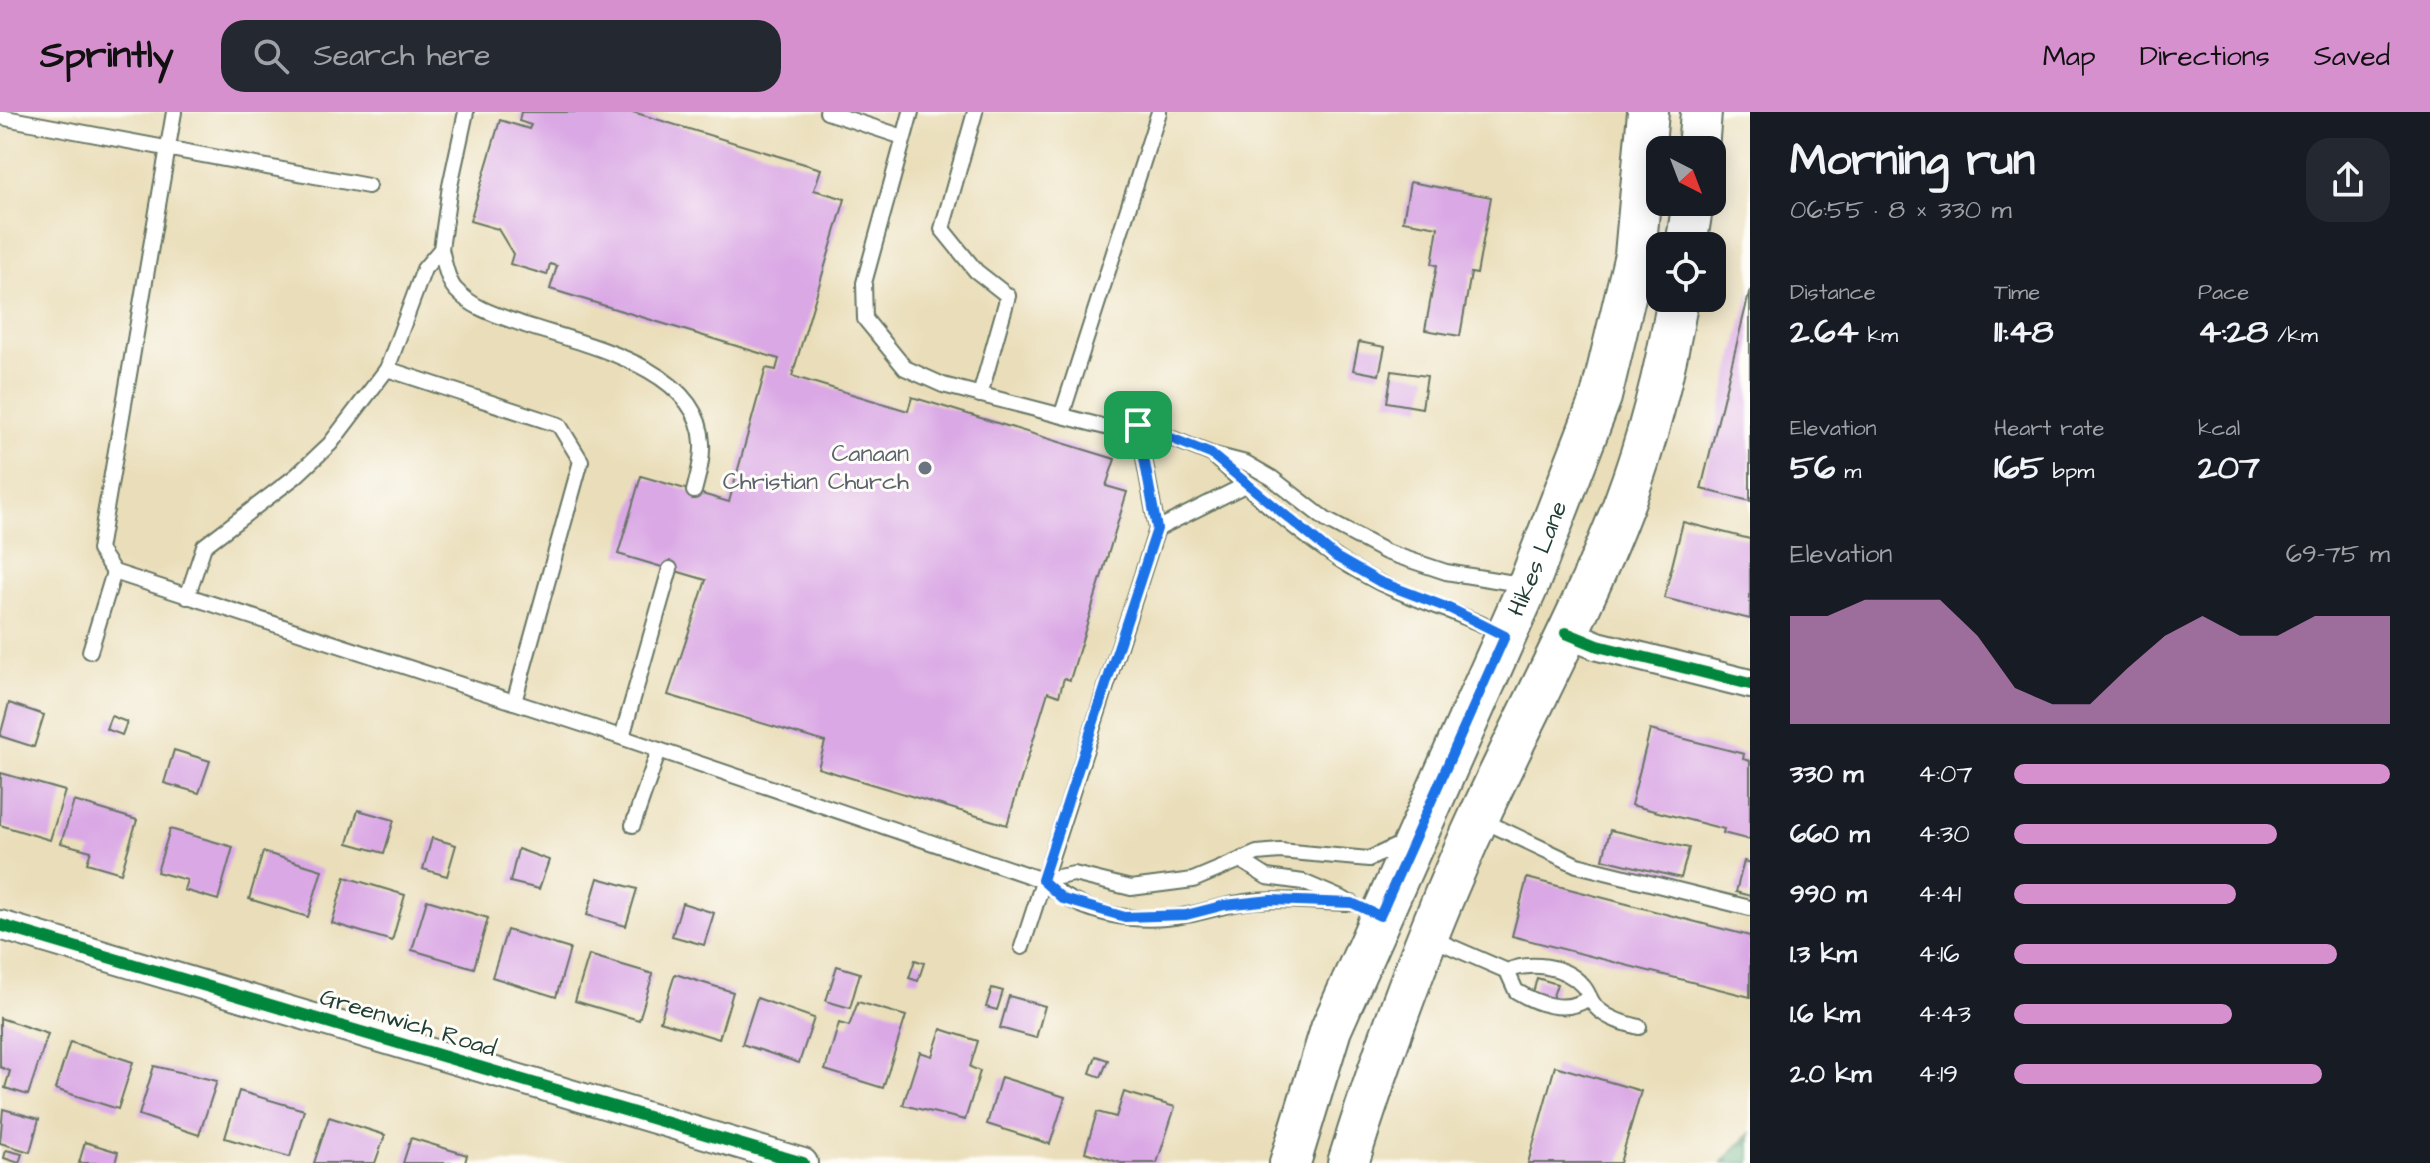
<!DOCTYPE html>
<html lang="en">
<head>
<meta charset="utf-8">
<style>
  :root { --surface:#171b24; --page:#242831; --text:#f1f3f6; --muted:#9ea1a6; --accent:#d690ce }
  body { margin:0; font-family:"Architects Daughter",sans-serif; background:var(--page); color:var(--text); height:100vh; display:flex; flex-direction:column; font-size:30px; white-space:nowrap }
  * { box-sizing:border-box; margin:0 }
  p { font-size:26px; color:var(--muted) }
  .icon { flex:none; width:44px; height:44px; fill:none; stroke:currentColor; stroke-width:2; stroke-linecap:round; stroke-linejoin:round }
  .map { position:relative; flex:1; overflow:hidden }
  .panel { display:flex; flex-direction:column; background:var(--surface); width:680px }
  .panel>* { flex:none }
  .needle { width:52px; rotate:138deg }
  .controls { position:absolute; left:1646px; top:24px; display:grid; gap:16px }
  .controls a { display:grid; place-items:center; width:80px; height:80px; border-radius:16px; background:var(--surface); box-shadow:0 4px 20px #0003; font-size:40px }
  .pin { position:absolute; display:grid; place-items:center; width:68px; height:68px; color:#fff; margin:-34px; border-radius:16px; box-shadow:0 4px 12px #0006 }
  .round { display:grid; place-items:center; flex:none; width:84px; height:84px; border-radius:24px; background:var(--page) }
  .overview { display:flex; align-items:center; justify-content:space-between; height:136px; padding:0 40px }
  h1 { font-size:44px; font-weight:700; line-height:60px }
  .figures { display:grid; grid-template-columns:repeat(3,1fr); gap:12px; height:136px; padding:8px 40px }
  .figures div { display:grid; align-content:center }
  .figures b { font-size:34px; font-weight:700 }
  .figures small { font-size:22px; font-weight:400 }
  .figures p { font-size:22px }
  .chart { height:224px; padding:16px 40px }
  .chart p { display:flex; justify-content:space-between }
  .chart svg { width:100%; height:144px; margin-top:8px; fill:var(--accent); opacity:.7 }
  ul { padding:0 40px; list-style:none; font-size:26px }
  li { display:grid; grid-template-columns:128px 96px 1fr; align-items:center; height:60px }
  li i { height:20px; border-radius:10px; background:var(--accent) }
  header { display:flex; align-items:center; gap:48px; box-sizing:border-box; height:112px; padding:0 40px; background:var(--accent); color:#111 }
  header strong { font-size:38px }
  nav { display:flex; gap:44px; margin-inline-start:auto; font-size:28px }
  .search { width:560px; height:72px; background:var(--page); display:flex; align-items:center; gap:20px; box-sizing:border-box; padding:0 28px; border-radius:24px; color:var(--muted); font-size:30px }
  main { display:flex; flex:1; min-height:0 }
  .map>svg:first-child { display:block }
  .forest { fill:url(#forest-firs); stroke:#3d7457; stroke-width:2 }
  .building { fill:#daa8e5 }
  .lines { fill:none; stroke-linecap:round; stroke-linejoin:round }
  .lane-casing { stroke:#667563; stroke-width:18 }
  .street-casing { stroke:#667563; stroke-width:32 }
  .secondary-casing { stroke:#667563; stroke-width:44 }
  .lane { stroke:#fff; stroke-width:14 }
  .street { stroke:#fff; stroke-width:28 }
  .secondary { stroke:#fff; stroke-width:40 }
  .cycleway-casing { stroke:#fdfcf7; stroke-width:17 }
  .cycleway { stroke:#00873e; stroke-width:12 }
  .route-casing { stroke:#fff; stroke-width:16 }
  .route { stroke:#1a73e8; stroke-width:10 }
  .worship-dot { fill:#6b7280; stroke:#fdfcf7; stroke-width:3 }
  .labels { text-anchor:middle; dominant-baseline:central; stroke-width:6; stroke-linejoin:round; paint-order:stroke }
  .worship-label { font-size:24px; fill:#5b616d; stroke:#fdfcf7; text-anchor:end }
  .street-label { font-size:24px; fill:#1f3d34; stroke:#fdfcf7 }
</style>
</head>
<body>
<header>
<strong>Sprintly</strong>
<div class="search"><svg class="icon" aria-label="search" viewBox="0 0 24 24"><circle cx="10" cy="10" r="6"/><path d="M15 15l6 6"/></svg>Search here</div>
<nav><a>Map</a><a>Directions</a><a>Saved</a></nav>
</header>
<main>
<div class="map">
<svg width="1750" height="1051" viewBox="0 0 1750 1051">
  <defs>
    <pattern id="forest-firs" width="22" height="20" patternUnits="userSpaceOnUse" patternTransform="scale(2)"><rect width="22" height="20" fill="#5bac7a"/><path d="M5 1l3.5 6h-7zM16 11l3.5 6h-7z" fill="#4b8d65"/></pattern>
  </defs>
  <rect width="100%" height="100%" fill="#fdfcf7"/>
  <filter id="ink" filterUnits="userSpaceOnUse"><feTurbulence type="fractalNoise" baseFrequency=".0125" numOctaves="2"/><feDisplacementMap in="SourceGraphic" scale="16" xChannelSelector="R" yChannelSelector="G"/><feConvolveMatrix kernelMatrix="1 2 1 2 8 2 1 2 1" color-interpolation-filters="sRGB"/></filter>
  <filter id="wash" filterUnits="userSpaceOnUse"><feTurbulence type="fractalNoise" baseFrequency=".006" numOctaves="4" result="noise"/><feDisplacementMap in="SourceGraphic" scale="32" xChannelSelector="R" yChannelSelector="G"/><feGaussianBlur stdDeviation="1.8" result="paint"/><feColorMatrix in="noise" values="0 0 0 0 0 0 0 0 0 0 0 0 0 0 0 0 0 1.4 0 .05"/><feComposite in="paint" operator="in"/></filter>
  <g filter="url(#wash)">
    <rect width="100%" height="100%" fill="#eadeba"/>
    <polygon class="forest" points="1750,1021 1750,1051 1722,1051"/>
    <g id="blocks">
      <g class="building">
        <polygon points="521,0 633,0 821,57 814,78 845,87 792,264 908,299 912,285 1115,347 1106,374 1127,380 1070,568 1064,566 1059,584 1048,580 1007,713 818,656 825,630 668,583 706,468 618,442 641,364 729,390 766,256 776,258 779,247 550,177 557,154 550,152 547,163 510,152 513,142 498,117 470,109 500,8 529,17 531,13 519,9"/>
        <polygon points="1410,70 1491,85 1477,162 1471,161 1460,224 1425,218 1437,153 1432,152 1438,115 1403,109"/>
        <polygon points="1750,178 1750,389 1701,377"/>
        <polygon points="1359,230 1385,235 1379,263 1353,258"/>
        <polygon points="1392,259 1427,264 1422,296 1387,290"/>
        <polygon points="1683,410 1750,427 1750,507 1664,486"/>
        <polygon points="9,591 44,603 34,635 0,624"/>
        <polygon points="111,604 127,610 122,623 106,617"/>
        <polygon points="1650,618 1744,642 1743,647 1750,649 1750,728 1723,721 1724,717 1631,693"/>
        <polygon points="174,638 210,649 199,681 164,671"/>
        <polygon points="1,661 65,679 50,728 0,713"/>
        <polygon points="74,689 137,708 121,761 87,751 91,739 61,731"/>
        <polygon points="358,698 394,708 384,741 348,731"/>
        <polygon points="170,717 233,735 218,788 184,778 187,768 157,760"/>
        <polygon points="1610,718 1689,736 1681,766 1603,747"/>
        <polygon points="432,726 456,733 447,764 423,757"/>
        <polygon points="518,737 549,748 539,777 510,770"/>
        <polygon points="263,740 322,758 308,805 249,787"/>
        <polygon points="1744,749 1750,751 1750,784 1736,780"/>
        <polygon points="345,765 405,783 392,829 332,811"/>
        <polygon points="598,766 637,777 626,814 587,803"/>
        <polygon points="1527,766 1750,824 1750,885 1512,824"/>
        <polygon points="427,788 488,806 474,856 412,838"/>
        <polygon points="682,791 714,801 704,833 672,824"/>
        <polygon points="507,818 570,837 556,885 492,865"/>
        <polygon points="589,843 653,862 639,908 575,889"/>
        <polygon points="915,848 924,851 918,869 909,866"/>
        <polygon points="837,854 860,861 850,896 826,889"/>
        <polygon points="675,862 733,880 719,927 660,909"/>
        <polygon points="1537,866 1557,872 1552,887 1533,881"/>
        <polygon points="992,876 1003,879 997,898 986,895"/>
        <polygon points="1009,884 1045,894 1036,926 1000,916"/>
        <polygon points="757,886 814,906 799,951 742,932"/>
        <polygon points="858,890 906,904 883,976 825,958 839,911 849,914"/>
        <polygon points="0,906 48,922 28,983 5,976 10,959 0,955"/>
        <polygon points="941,917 978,929 970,955 980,959 965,1008 903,993 920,940 932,944"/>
        <polygon points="70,930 133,950 118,997 55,977"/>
        <polygon points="1096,944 1108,948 1101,965 1090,961"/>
        <polygon points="154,954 217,969 199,1023 139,1003"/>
        <polygon points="1555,954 1641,979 1620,1051 1528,1051"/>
        <polygon points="1001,965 1065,985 1050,1032 987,1012"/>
        <polygon points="239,979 304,998 290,1045 225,1026"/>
        <polygon points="1124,980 1175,995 1157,1051 1121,1051 1085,1040 1097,1000 1116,1005"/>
        <polygon points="3,997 39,1007 30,1040 0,1031"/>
        <polygon points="329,1005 385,1023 375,1051 314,1051"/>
        <polygon points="411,1026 467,1043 465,1051 403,1051"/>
        <polygon points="85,1030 118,1040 115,1051 79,1051"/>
        <polygon points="6,1038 22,1042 19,1051 4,1046"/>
      </g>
    </g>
  </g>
  <g filter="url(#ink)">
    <use href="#blocks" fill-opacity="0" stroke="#667563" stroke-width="2"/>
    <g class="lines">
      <defs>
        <g id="lane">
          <polyline points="174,0 99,438 114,460 591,615 1042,768 1074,762 1131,776 1193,768 1257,741 1280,739 1369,747 1407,729"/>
          <polyline points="827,0 903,25"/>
          <polyline points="911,0 864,171 865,207 905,256 943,273 1109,316 1138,313 1211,342 1246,351 1272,366 1326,408 1386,440 1446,460 1526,473"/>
          <polyline points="975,0 942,117 976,159 1008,184 980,283"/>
          <polyline points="0,5 368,74"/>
          <path d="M441,137C444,149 447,168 455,177C474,198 500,204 525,213C582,232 699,255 702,331C703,347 698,364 694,379"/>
          <polyline points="387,257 559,313 581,349 514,590"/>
          <polyline points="1062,302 1159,0"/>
          <path d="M1215,345C1265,392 1319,440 1380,471C1421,491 1464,501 1504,523"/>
          <polyline points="1157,417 1245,373"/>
          <polyline points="187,485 204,434 296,364 330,332 387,257 424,157 441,137 450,74 466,0"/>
          <polyline points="90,539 114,460"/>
          <polyline points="622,625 670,457"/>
          <polyline points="1482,708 1577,753 1750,796"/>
          <polyline points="633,713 659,638"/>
          <polyline points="1242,749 1267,765 1303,770 1345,788"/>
          <path d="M1042,768C1081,803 1136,813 1187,803C1209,799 1230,791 1253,789C1285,786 1320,791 1352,791"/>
          <path d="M1431,826L1507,859C1530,849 1564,853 1582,873C1590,881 1589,890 1599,898C1611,908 1624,911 1639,915"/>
          <polyline points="1022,835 1157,417 1138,313"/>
          <path d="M1507,859L1516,879C1537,892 1565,902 1587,887"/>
        </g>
        <g id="street">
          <polyline points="1566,521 1598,534 1750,572"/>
          <polyline points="0,813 803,1051"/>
        </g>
        <g id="secondary">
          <polyline points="1698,38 1701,0"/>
          <polyline points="1686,134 1693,90"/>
          <path id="s1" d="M1290,1051L1331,917L1528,474L1601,285L1635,143L1648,0"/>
          <path d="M1348,1051C1385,933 1427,817 1479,705C1527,600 1583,499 1624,391C1649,325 1666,255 1678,186"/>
        </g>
      </defs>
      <use href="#lane" class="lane-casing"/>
      <use href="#street" class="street-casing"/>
      <use href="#secondary" class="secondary-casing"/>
      <use href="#lane" class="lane"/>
      <use href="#street" class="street"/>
      <use href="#secondary" class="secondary"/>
      <defs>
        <g id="cycleway">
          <polyline points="1566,521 1598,534 1750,572"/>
          <polyline points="0,813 803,1051"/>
        </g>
      </defs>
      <use href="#cycleway" class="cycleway-casing"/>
      <use href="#cycleway" class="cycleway"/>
    </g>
  </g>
  <g class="lines" filter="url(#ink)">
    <defs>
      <polygon id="route" points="1138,313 1211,342 1336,445 1380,470 1451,497 1505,524 1380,804 1352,791 1271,788 1225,793 1186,803 1125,805 1063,787 1042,768 1157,417"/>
    </defs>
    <use href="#route" class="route-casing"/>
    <use href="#route" class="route"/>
  </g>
  <circle class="worship-dot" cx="925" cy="356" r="8"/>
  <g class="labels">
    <g class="worship-label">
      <text x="909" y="342">Canaan<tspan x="909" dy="28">Christian Church</tspan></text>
    </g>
    <g class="street-label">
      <text stroke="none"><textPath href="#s1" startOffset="654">Hikes Lane</textPath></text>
      <text transform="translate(408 911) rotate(17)">Greenwich Road</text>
    </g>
  </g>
</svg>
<div class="controls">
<a><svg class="needle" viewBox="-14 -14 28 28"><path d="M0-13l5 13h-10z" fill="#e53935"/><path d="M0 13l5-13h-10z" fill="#9ea1a6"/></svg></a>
<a><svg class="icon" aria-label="locate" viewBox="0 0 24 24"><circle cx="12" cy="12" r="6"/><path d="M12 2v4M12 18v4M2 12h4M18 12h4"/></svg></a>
</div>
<div class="pin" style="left:1138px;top:313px;background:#1e9e55"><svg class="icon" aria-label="arrive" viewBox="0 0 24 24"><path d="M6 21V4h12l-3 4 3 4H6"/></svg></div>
</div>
<section class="panel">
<div class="overview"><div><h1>Morning run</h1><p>06:55 · 8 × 330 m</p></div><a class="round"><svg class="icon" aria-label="share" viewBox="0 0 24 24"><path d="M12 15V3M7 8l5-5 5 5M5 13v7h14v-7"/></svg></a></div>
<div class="figures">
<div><p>Distance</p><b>2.64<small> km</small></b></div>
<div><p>Time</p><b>11:48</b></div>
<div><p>Pace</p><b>4:28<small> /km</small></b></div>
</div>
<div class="figures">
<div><p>Elevation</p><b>56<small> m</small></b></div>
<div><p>Heart rate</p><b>165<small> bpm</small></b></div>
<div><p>kcal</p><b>207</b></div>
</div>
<div class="chart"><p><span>Elevation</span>69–75 m</p>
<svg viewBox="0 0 160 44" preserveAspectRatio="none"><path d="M0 44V11L10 11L20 6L30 6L40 6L50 17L60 33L70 38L80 38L90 27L100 17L110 11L120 17L130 17L140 11L150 11L160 11V44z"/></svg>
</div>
<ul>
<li><b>330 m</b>4:07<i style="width:100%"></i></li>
<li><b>660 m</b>4:30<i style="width:70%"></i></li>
<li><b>990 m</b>4:41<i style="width:59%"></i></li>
<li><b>1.3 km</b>4:16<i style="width:86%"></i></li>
<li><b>1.6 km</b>4:43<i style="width:58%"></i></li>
<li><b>2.0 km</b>4:19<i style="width:82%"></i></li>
</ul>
</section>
</main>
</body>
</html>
